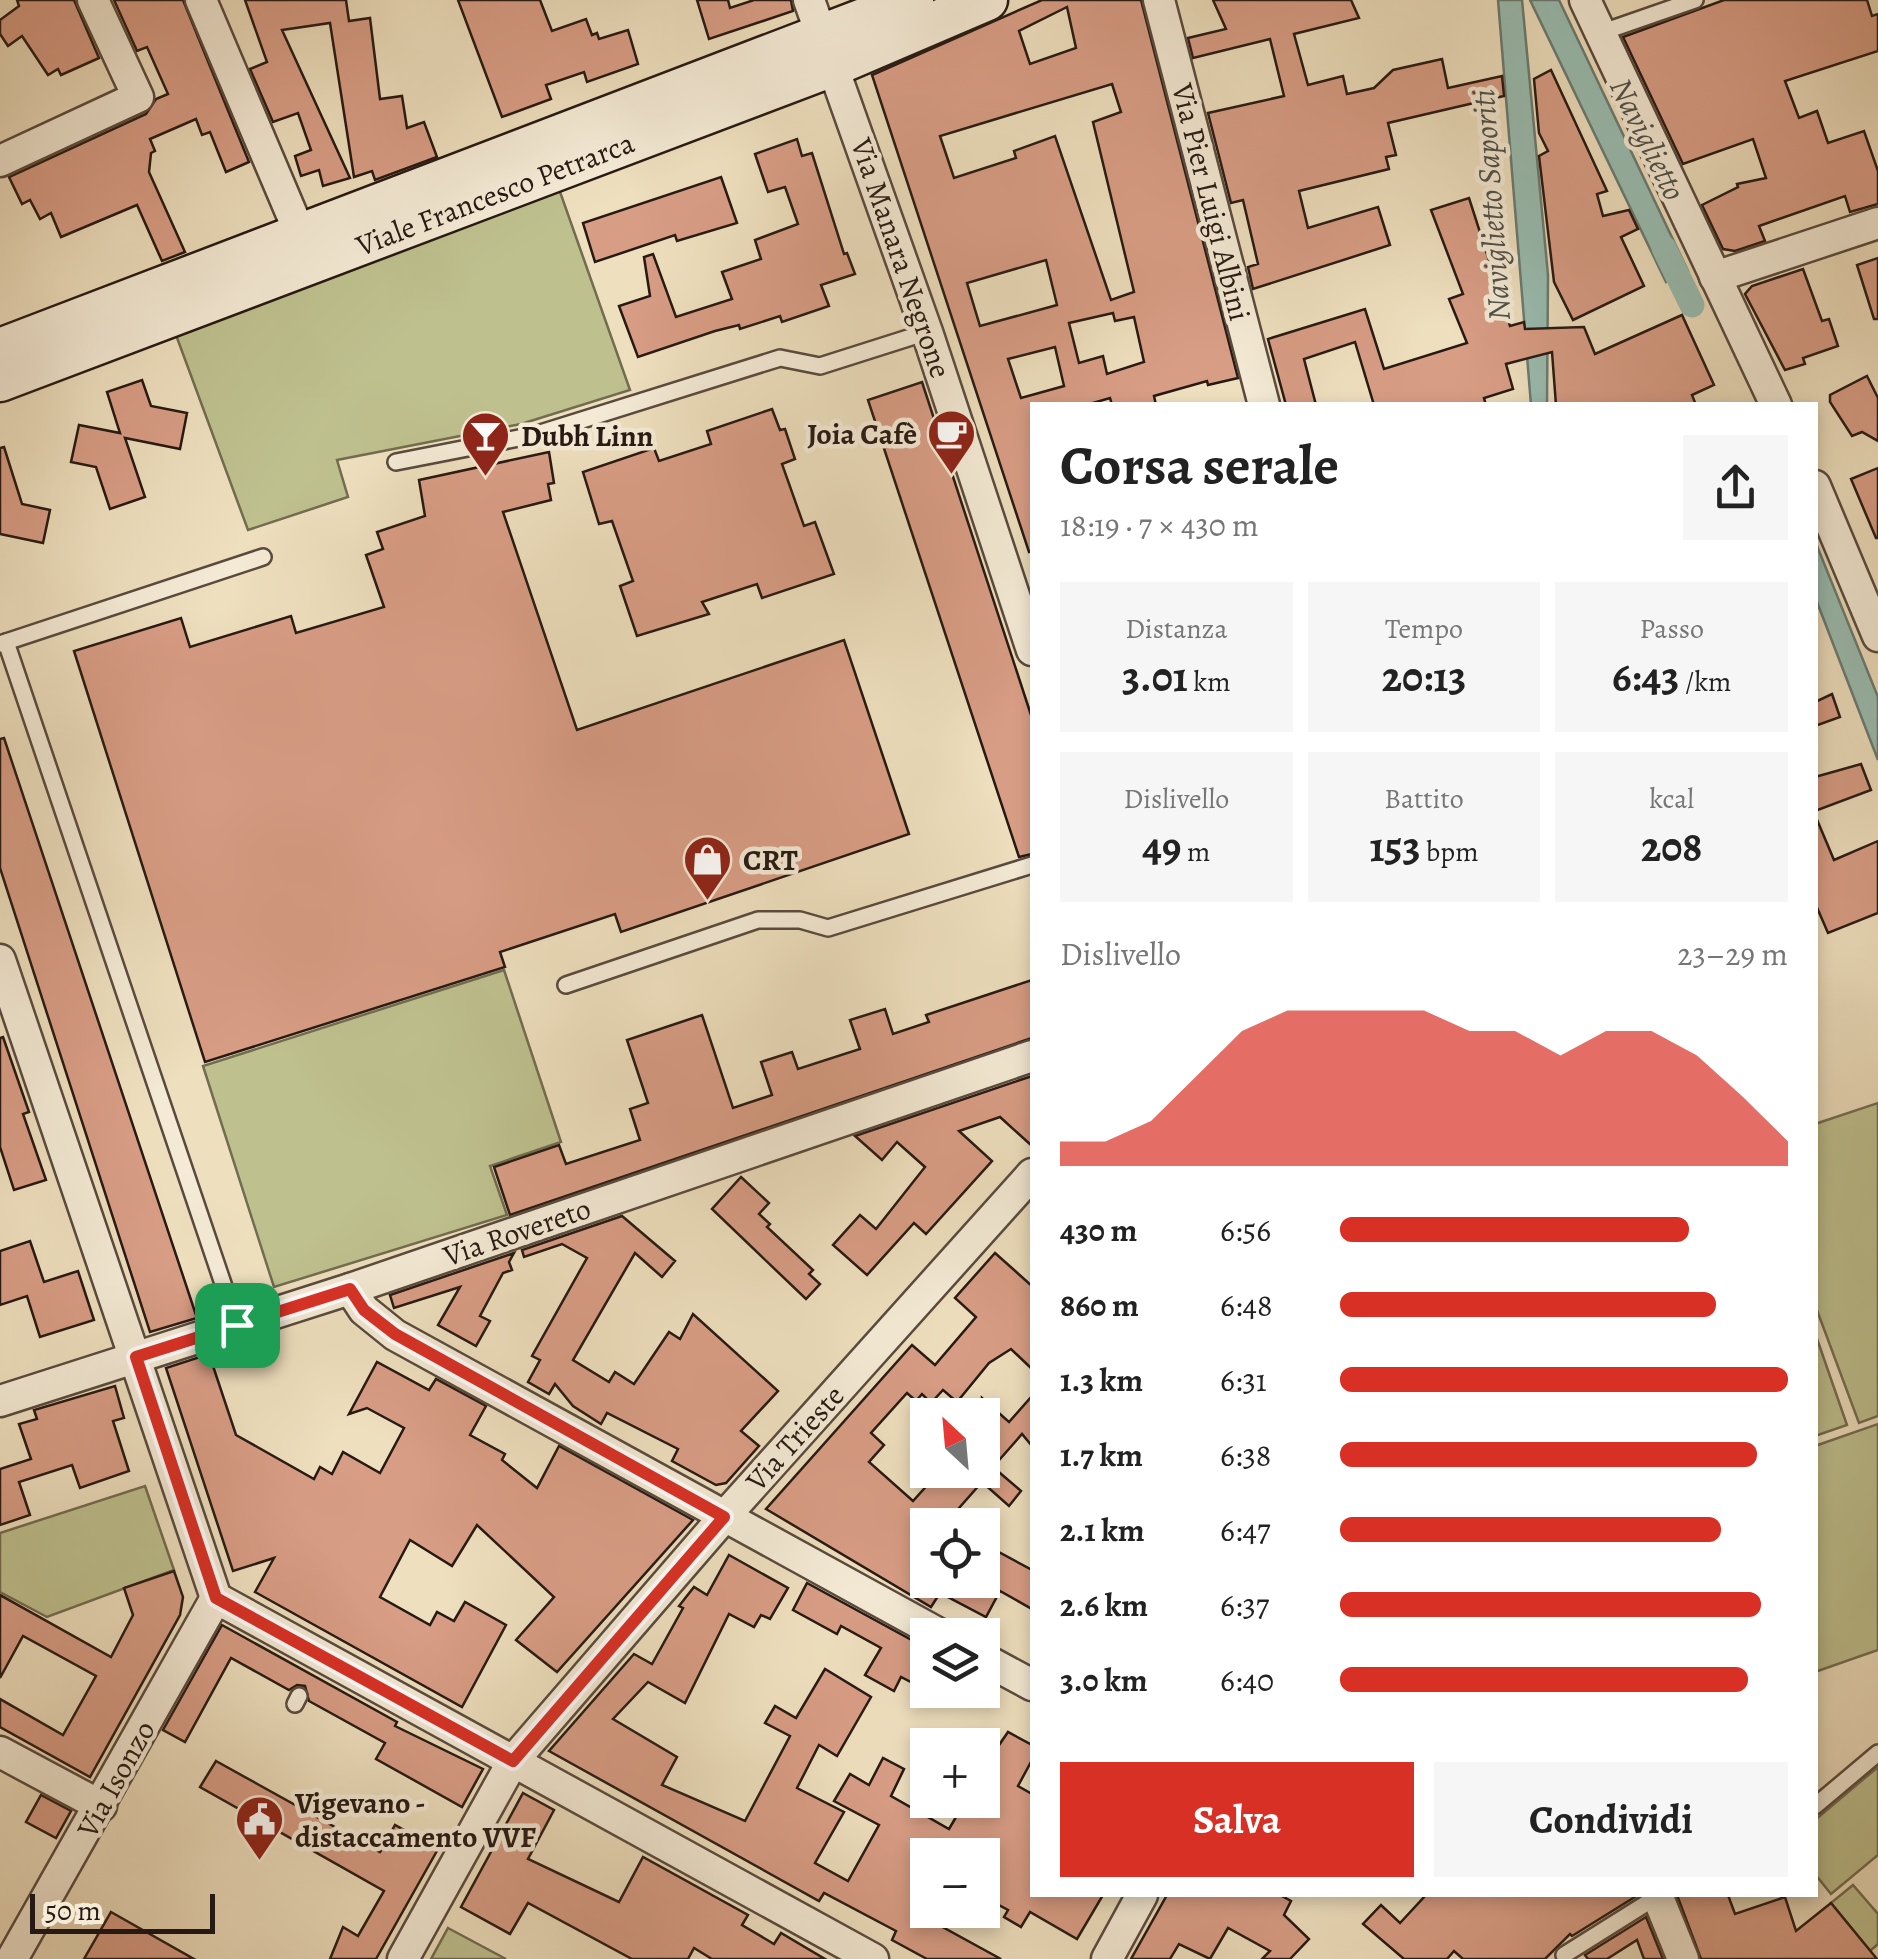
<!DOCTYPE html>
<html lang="it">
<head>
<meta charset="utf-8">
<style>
  :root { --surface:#fff; --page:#f6f6f6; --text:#222; --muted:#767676; --accent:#d93025 }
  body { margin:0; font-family:Alegreya,serif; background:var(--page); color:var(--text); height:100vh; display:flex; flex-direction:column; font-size:38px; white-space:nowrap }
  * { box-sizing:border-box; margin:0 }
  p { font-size:32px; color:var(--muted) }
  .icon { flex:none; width:55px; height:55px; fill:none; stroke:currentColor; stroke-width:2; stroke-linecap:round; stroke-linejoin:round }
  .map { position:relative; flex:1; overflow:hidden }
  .drawer { position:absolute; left:1030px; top:402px; width:788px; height:1495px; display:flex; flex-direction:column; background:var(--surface); border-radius:0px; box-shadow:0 5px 15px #0003 }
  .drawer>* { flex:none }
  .needle { width:65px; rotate:334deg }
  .fabs { position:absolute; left:910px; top:1398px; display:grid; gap:20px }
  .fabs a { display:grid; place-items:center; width:90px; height:90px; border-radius:0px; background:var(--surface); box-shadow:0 5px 15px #0003; font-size:50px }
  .scale { position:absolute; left:30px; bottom:25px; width:185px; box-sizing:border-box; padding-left:10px; border:5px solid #271913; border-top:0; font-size:28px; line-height:35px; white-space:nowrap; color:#271913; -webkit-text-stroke:8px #f4ead5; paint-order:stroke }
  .pin { position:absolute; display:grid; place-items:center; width:85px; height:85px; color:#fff; margin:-42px; border-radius:20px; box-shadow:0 5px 15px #0006 }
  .round { display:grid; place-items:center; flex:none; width:105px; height:105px; border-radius:0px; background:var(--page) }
  .head { display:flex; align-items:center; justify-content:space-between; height:170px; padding:0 30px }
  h1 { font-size:55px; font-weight:600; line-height:75px }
  .figures { display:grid; grid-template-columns:repeat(3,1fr); gap:15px; height:170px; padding:10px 30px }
  .figures div { display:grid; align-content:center; border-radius:0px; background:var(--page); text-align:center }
  .figures b { font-size:42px; font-weight:600 }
  .figures small { font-size:28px; font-weight:400 }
  .figures p { font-size:28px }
  .chart { height:280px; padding:20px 30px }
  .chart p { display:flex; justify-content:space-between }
  .chart svg { width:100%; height:180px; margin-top:10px; fill:var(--accent); opacity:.7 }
  .cta { display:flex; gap:20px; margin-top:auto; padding:20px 30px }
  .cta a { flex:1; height:115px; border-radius:0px; background:var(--accent); color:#fff; font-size:40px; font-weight:600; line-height:115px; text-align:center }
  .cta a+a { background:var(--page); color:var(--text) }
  ul { padding:0 30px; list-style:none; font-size:32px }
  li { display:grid; grid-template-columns:160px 120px 1fr; align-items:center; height:75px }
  li i { height:25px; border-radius:12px; background:var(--accent) }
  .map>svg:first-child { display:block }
  .green { fill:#bec08e; stroke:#726c50; stroke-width:2.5 }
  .water { fill:#99bdb1; stroke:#6b7b72; stroke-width:2.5 }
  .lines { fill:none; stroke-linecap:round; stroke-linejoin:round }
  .canal { stroke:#99bdb1; stroke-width:25 }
  .building { fill:#d89d85; stroke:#271913; stroke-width:2.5; fill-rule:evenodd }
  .service-casing { stroke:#594a3e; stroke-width:20 }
  .minor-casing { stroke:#594a3e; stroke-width:35 }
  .secondary-casing { stroke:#271913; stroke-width:45 }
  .service { stroke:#f4ead5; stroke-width:15 }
  .minor { stroke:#f4ead5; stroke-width:30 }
  .secondary { stroke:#f4ead5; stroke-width:40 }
  .route-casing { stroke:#fff; stroke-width:20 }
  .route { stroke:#d93025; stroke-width:12 }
  .labels { text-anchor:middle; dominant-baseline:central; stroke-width:9; stroke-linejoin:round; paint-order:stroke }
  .street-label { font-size:30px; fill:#271913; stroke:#f4ead5 }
  .poi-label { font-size:30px; font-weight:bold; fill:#271913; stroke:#f4ead5; text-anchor:start }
  .water-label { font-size:32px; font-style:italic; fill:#4f524a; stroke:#f4ead5 }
</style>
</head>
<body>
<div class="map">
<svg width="1878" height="1959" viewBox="0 0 1878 1959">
  <rect width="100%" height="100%" fill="#eedfbe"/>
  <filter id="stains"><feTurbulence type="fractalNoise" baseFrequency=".002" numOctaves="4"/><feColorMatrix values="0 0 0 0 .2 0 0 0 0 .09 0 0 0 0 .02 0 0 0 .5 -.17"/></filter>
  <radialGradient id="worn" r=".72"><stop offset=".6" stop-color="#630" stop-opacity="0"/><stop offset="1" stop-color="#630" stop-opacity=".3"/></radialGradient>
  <g class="green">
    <polygon points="559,189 630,390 521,424 337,460 348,497 248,530 176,335"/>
    <polygon points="504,970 561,1142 490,1166 507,1215 274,1287 203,1066"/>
    <polygon points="1878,1103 1878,1416 1859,1423 1815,1305 1815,1124"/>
    <polygon points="1815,1333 1847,1425 1815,1436"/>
    <polygon points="1878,1424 1878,1650 1815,1672 1815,1446"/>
    <polygon points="145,1486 174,1570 47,1617 0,1592 0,1533"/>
    <polygon points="1878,1767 1878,1855 1831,1894 1815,1874 1815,1820"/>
    <polygon points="1853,1885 1878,1914 1878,1944 1870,1951 1831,1903"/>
    <polygon points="448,1928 506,1959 431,1959"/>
  </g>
  <g class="water">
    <polygon points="1498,0 1522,0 1548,275 1547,405 1531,405"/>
    <polygon points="1530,0 1559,0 1688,271 1666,282"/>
    <polygon points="1815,541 1878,697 1878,760 1815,597"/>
  </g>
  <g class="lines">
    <polyline class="canal" points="1664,248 1692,305"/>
  </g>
  <g class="building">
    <polygon points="17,0 74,0 99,58 61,75 58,69 48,75 22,36 8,46 0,34 0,20 19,6"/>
    <polygon points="114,0 183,0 249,162 226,172 210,132 202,135 196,119 150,139 155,151 151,153 149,172 185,252 162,261 137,205 61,237 51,213 40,219 30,200 22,204 9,177 146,114 156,99 168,94 147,47 137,51"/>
    <polygon points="245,0 346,0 349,21 370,18 380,99 402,96 407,128 424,122 437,157 375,180 372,171 354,177 330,23 282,30 350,178 323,186 319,170 301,176 295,156 311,150 298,113 273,122 250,69 267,62"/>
    <polygon points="458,0 540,0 552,31 586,19 592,35 597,33 599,39 628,30 638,64 587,82 584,72 546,85 551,99 502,117"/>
    <polygon points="697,0 728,0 730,8 754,0 791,0 793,11 709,39"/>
    <path d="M1042,0H1141L1238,378L1208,385L1207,381L1154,396L1156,405H1112L1110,398L1086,405H1032V551L1029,552L872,75ZM1067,7L1076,48L1030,64L1019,31ZM1112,84L1121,112L1093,122L1134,292L1111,300L1055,136L1014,151L1016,158L954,178L940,136ZM1046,260L1057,305L980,326L967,283ZM1113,313L1115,321L1134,317L1144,362L1107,374L1103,356L1079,363L1069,323ZM1055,347L1064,386L1021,398L1008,359Z"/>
    <polygon points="1213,0 1351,0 1359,18 1294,34 1308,85 1343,76 1347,94 1374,88 1393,70 1442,59 1448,88 1502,76 1504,96 1388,123 1396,155 1386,157 1389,169 1299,191 1308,228 1378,207 1390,245 1253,289 1248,267 1258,264 1243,200 1231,203 1208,113 1284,96 1270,39 1193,58 1188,38 1226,29"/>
    <polygon points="1724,0 1867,0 1872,16 1878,14 1878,51 1785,81 1799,118 1817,111 1828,143 1864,131 1878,171 1878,204 1850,212 1845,196 1759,226 1765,241 1735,251 1723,249 1702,205 1738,187 1737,184 1766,178 1753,139 1683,164 1623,37"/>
    <polygon points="1551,70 1607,191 1597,194 1603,216 1629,210 1638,229 1621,237 1644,286 1573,320 1554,282 1539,156 1548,151 1539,133 1534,79"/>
    <polygon points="797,139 802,156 812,153 844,254 847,253 855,274 821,285 829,306 782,322 780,316 740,329 739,325 715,331 638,357 619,306 650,296 644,257 653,254 676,317 732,299 722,272 761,259 755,240 798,224 785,187 768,192 755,154"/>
    <polygon points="721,177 737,223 677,241 675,235 595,262 583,223"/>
    <polygon points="1469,198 1510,326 1524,322 1525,329 1584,327 1595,354 1682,315 1714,385 1692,395 1696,405 1556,405 1552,352 1506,364 1513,389 1484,398 1486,405 1374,405 1355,342 1304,359 1316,405 1286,405 1268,339 1365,309 1384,369 1467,343 1449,299 1463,294 1431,210"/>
    <polygon points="1878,258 1878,319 1874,319 1857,265"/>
    <polygon points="1803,269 1822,321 1829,319 1838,346 1803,358 1805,364 1785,370 1745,294 1752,286"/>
    <polygon points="1867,376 1878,398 1878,441 1862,432 1852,436 1830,402 1830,395"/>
    <polygon points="142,380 151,406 187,413 180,449 125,438 145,497 110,509 96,467 71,462 79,425 120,433 107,392"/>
    <polygon points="922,382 1032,718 1032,854 1019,857 868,400"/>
    <polygon points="772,409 780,430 785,429 795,459 782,464 804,526 815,522 834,574 762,598 757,584 702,602 709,614 637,636 620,586 633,581 612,521 599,524 583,472 654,448 659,461 711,444 707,431"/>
    <polygon points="4,447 22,504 50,510 43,543 0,534 0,448"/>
    <polygon points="549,452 554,483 548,484 551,500 503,512 577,730 844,640 909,834 621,932 615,914 500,952 505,967 205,1062 74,651 181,618 190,647 291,616 296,633 384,607 366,555 383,549 377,532 425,516 419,480"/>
    <polygon points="1878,468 1878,538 1876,538 1851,479"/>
    <polygon points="1832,694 1840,717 1815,726 1815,702"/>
    <polygon points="4,738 197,1318 150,1332 0,868 0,739"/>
    <polygon points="1861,764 1871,790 1815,811 1815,777"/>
    <polygon points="1815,815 1834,860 1878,841 1878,913 1828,933 1815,903"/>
    <polygon points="1032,980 1032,1038 510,1215 494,1167 559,1145 566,1164 640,1140 630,1109 648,1103 627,1040 702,1015 733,1108 772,1095 761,1062 792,1052 798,1069 860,1049 850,1020 885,1009 893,1034 929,1022 926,1015"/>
    <polygon points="3,1037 29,1112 23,1114 46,1180 14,1190 0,1147 0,1038"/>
    <polygon points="1032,1076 1032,1146 1000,1117 959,1131 992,1161 926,1234 914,1223 867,1275 833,1245 860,1215 876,1229 925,1167 897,1142 882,1160 855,1136"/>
    <polygon points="741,1177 769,1203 759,1214 770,1224 767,1227 813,1270 809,1274 820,1284 806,1299 712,1209"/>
    <polygon points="622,1216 675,1261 662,1277 635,1253 573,1360 609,1382 615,1372 634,1384 669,1332 680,1339 693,1314 778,1391 741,1431 759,1446 726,1483 716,1485 672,1461 678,1449 607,1413 601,1424 573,1406 555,1384 549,1394 528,1382 540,1360 532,1356 587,1258 562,1244 524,1257 522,1250"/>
    <polygon points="30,1241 44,1282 78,1271 94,1320 40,1337 27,1296 0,1305 0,1251"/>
    <polygon points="514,1253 509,1262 512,1270 503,1273 480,1316 490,1321 476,1346 438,1325 460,1287 394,1308 390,1295"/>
    <polygon points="995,1253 1032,1286 1032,1369 1011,1349 989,1363 957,1402 943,1390 931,1403 922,1394 916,1401 907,1393 871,1433 884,1445 869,1462 913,1501 941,1470 982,1470 982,1398 1009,1422 1032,1396 1032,1446 1022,1434 993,1467 1021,1491 1009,1506 982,1482 944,1525 928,1525 928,1580 982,1580 995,1550 1032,1570 1032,1609 1000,1591 986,1617 940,1593 931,1607 766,1509 912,1345 935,1365 976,1317 955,1298"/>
    <polygon points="209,1354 236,1435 314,1479 320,1467 332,1474 343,1452 380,1473 404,1428 367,1408 349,1414 377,1362 429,1390 436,1379 486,1406 470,1435 505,1454 502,1460 537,1488 559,1446 693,1520 557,1672 516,1640 554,1597 477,1525 452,1566 410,1540 380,1597 430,1625 437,1612 454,1621 465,1602 506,1625 462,1707 255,1592 274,1558 233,1571 166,1368"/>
    <polygon points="115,1386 124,1418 113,1421 129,1471 80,1488 72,1465 19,1482 30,1515 0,1525 0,1469 31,1459 19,1424 37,1419 34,1410"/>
    <polygon points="729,1555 788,1588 770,1619 761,1615 754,1627 729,1614 685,1703 648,1682 613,1719 677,1757 662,1785 745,1821 790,1736 765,1723 775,1706 796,1718 825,1669 871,1697 837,1756 819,1745 797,1788 844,1812 815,1863 848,1881 879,1825 834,1801 850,1774 869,1785 883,1758 904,1769 891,1796 949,1829 966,1800 982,1800 982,1770 1008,1732 1032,1745 1032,1760 1018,1786 1032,1794 1032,1895 1103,1895 1077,1939 1030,1912 1021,1927 1004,1917 1008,1910 982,1896 982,1855 928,1855 928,1863 914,1888 928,1895 928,1919 1001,1959 927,1959 892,1940 896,1931 824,1893 819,1901 549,1751 634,1654 652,1664 683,1608 679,1606 694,1587 707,1595"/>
    <polygon points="174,1571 183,1597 180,1615 90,1777 0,1727 0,1699 63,1735 96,1676 23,1636 0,1678 0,1595 111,1657 133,1615 124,1588"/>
    <polygon points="807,1583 928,1649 928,1691 901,1677 894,1691 865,1675 881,1648 841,1626 837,1634 793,1610"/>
    <polygon points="222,1625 397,1722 395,1726 483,1769 462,1807 376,1759 385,1743 309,1701 305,1686 297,1685 289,1690 231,1658 185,1742 163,1730"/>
    <polygon points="216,1761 380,1852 395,1825 438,1849 376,1959 330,1959 343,1927 358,1936 384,1891 200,1787"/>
    <polygon points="523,1793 554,1810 528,1859 619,1902 643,1857 748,1915 742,1925 774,1944 781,1933 825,1959 712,1959 694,1948 688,1959 632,1959 528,1903 510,1934 461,1907"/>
    <polygon points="41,1795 71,1811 56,1838 26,1822"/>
    <polygon points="1167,1895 1280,1895 1291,1901 1284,1915 1309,1939 1290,1959 1262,1959 1270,1951 1228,1928 1210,1959 1179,1944 1170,1959 1131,1959"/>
    <polygon points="1426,1895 1638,1895 1572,1936 1570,1934 1545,1959 1463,1959 1454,1951 1447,1959 1404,1959 1363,1924 1381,1905 1400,1923"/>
    <polygon points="1677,1895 1728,1895 1735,1914 1785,1897 1796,1931 1831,1903 1877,1959 1701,1959"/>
    <polygon points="111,1912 194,1959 84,1959"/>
    <polygon points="1646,1917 1663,1959 1644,1959 1637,1940 1607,1959 1588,1959 1585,1955"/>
  </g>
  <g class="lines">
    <defs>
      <g id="service">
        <polyline points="1600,33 1695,0"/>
        <polyline points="396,462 534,435 780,358 820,366 927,332"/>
        <polyline points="6,642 237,1325"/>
        <polyline points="0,644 263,557"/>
        <polyline points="566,985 758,920 800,920 828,928 1032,865"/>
        <polyline points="295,1704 299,1696"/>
        <polyline points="1815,1806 1878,1753"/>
        <polyline points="1564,1955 1658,1896"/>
      </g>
      <g id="minor">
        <polyline points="201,0 301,236"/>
        <polyline points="809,0 927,332 1032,650"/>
        <polyline points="1159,0 1264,405"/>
        <polyline points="1585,0 1776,405"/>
        <polyline points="0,161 138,97 93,0"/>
        <polyline points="1715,277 1878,223"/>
        <polyline points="1815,486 1878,636"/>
        <polyline points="0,960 216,1598 873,1959"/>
        <polyline points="350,1289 364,1310 395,1335 941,1635"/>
        <polyline points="0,1401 350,1289 1032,1056"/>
        <polyline points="982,1658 1032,1685"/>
        <polyline points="0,1752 101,1806"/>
        <polyline points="1657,1895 1683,1959"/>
        <polyline points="12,1959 216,1598"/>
        <polyline points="403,1959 513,1761 724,1517 1032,1174"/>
        <polyline points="1107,1959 1142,1895"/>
      </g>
      <g id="secondary">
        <polyline points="0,349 913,0"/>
        <polyline points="0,381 835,65 987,0"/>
      </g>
    </defs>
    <use href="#service" class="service-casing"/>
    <use href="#minor" class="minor-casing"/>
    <use href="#secondary" class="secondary-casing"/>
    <use href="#service" class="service"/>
    <use href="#minor" class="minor"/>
    <use href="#secondary" class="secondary"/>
  </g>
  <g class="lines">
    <defs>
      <polygon id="route" points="350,1289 364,1310 395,1334 724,1517 513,1761 216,1598 136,1357"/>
    </defs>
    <use href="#route" class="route-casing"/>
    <use href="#route" class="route"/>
  </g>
  <defs>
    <symbol id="cafe-pin" viewBox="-11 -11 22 30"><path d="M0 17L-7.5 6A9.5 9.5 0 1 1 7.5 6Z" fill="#8f2418" stroke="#f4ead5"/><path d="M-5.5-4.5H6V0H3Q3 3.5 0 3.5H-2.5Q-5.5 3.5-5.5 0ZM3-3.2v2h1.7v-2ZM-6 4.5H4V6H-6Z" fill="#fff"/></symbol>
    <symbol id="bar-pin" viewBox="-11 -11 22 30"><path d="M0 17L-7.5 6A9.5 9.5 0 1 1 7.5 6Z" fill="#8f2418" stroke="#f4ead5"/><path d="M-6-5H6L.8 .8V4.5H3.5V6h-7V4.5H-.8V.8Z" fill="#fff"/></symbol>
    <symbol id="shop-pin" viewBox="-11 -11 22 30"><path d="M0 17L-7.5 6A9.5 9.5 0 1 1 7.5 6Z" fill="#8f2418" stroke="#f4ead5"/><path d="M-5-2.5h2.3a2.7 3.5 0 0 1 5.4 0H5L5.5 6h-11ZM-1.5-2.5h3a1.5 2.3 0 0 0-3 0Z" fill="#fff"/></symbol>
    <symbol id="civic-pin" viewBox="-11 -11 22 30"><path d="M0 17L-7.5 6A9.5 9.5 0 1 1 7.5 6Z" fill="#8f2418" stroke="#f4ead5"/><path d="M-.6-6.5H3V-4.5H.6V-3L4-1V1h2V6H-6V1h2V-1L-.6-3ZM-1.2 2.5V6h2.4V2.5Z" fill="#fff"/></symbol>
  </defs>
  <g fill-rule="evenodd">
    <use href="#cafe-pin" x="924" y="406" width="55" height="75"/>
    <use href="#bar-pin" x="458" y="408" width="55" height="75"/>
    <use href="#shop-pin" x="680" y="832" width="55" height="75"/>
    <use href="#civic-pin" x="232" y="1792" width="55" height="75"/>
  </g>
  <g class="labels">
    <g class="street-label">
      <text transform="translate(495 194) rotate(-21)">Viale Francesco Petrarca</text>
      <text transform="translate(1211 202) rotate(76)">Via Pier Luigi Albini</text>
      <text transform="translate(901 258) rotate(71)">Via Manara Negrone</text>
      <text transform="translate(517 1232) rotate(-19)">Via Rovereto</text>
      <text transform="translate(795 1438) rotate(-48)">Via Trieste</text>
      <text transform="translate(116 1779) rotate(-61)">Via Isonzo</text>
    </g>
    <g class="poi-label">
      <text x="917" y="434" text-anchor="end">Joia Cafè</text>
      <text x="521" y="436">Dubh Linn</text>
      <text x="743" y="860">CRT</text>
      <text x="295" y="1803">Vigevano -<tspan x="295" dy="34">distaccamento VVF</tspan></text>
    </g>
    <g class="water-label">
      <text transform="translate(1648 139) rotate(64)">Naviglietto</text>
      <text transform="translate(1491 205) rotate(-94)">Naviglietto Saporiti</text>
    </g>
  </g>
  <rect width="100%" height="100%" filter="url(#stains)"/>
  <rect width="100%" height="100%" fill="url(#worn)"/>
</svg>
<div class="fabs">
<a><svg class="needle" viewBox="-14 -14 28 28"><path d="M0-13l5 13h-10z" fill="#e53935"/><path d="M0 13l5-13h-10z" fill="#767676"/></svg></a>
<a><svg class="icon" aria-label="locate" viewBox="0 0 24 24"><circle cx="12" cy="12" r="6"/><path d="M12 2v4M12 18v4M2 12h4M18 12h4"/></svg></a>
<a><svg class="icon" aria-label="layers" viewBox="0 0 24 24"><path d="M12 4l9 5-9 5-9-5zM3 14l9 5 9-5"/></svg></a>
<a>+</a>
<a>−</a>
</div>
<div class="scale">50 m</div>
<div class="pin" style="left:237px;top:1325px;background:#1e9e55"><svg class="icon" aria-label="arrive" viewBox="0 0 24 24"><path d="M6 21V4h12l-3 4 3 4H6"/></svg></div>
<section class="drawer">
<div class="head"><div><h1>Corsa serale</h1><p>18:19 · 7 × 430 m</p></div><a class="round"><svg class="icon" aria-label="share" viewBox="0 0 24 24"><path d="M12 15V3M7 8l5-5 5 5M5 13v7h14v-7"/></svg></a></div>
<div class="figures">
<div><p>Distanza</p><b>3.01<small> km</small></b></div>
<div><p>Tempo</p><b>20:13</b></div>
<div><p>Passo</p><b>6:43<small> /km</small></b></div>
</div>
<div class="figures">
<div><p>Dislivello</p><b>49<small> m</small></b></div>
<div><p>Battito</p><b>153<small> bpm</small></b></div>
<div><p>kcal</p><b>208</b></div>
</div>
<div class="chart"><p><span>Dislivello</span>23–29 m</p>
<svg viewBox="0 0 160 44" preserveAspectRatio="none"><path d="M0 44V38L10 38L20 33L30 22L40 11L50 6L60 6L70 6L80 6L90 11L100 11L110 17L120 11L130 11L140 17L150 27L160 38V44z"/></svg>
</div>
<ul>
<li><b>430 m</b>6:56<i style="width:78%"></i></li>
<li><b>860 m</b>6:48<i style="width:84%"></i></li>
<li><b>1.3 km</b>6:31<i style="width:100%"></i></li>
<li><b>1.7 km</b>6:38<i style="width:93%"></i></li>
<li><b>2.1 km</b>6:47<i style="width:85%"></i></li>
<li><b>2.6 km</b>6:37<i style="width:94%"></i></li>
<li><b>3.0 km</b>6:40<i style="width:91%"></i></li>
</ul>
<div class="cta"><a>Salva</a><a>Condividi</a></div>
</section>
</div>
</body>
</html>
